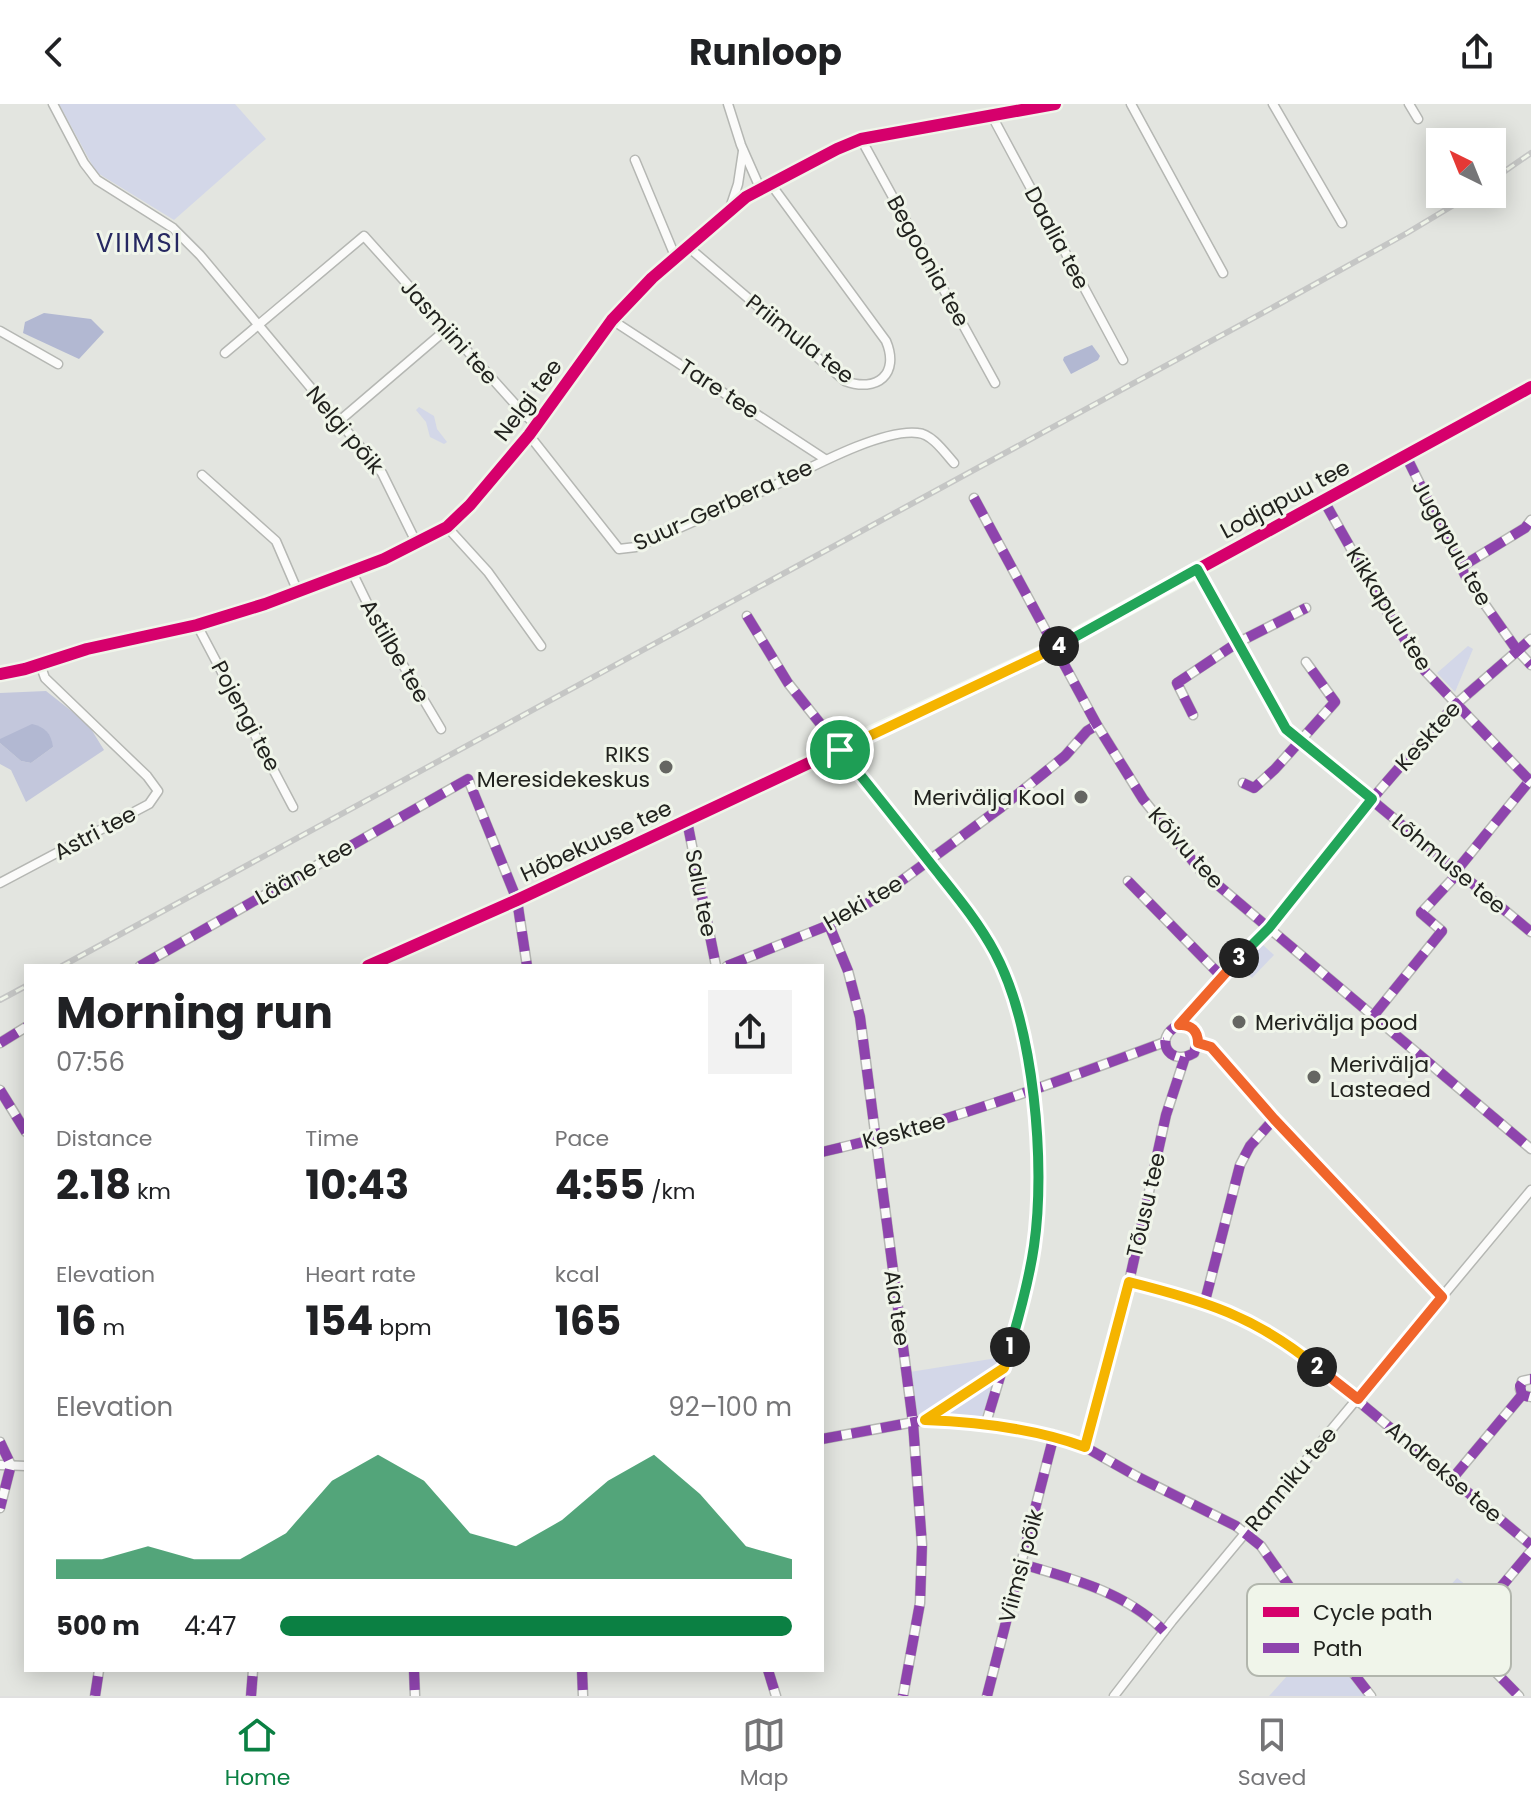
<!DOCTYPE html>
<html lang="en">
<head>
<meta charset="utf-8">
<style>
  :root { --surface:#fff; --page:#f2f2f2; --text:#202124; --muted:#757577; --line:#e0e0e0; --accent:#0b8043 }
  body { margin:0; font-family:Poppins,sans-serif; background:var(--page); color:var(--text); height:100vh; display:flex; flex-direction:column; font-size:30px; white-space:nowrap }
  * { box-sizing:border-box; margin:0 }
  p { font-size:26px; color:var(--muted) }
  .icon { flex:none; width:44px; height:44px; fill:none; stroke:currentColor; stroke-width:2; stroke-linecap:round; stroke-linejoin:round }
  .map { position:relative; flex:1; overflow:hidden }
  .side { position:absolute; left:24px; top:860px; width:800px; height:708px; display:flex; flex-direction:column; background:var(--surface); border-radius:0px; box-shadow:0 4px 20px #0003 }
  .side>* { flex:none }
  .needle { width:52px; rotate:317deg }
  .controls { position:absolute; left:1426px; top:24px; display:grid; gap:16px }
  .controls a { display:grid; place-items:center; width:80px; height:80px; border-radius:0px; background:var(--surface); box-shadow:0 4px 20px #0003; font-size:40px }
  .pin { position:absolute; display:grid; place-items:center; width:68px; height:68px; color:#fff; margin:-34px; border:4px solid #fff; border-radius:50%; box-shadow:0 2px 8px #0007 }
  .km { position:absolute; width:40px; height:40px; margin:-20px; border-radius:50%; background:#222; color:#fff; font-size:22px; line-height:40px; text-align:center }
  .round { display:grid; place-items:center; flex:none; width:84px; height:84px; border-radius:0px; background:var(--page) }
  .headline { display:flex; align-items:center; justify-content:space-between; height:136px; padding:0 32px }
  h1 { font-size:44px; font-weight:700; line-height:60px }
  .metrics { display:grid; grid-template-columns:repeat(3,1fr); gap:12px; height:136px; padding:8px 32px }
  .metrics div { display:grid; align-content:center }
  .metrics b { font-size:40px; font-weight:700 }
  .metrics small { font-size:22px; font-weight:400 }
  .metrics p { font-size:22px }
  .chart { height:224px; padding:16px 32px }
  .chart p { display:flex; justify-content:space-between }
  .chart svg { width:100%; height:144px; margin-top:8px; fill:var(--accent); opacity:.7 }
  ul { padding:0 32px; list-style:none; font-size:26px }
  li { display:grid; grid-template-columns:128px 96px 1fr; align-items:center; height:60px }
  li i { height:20px; border-radius:10px; background:var(--accent) }
  header { display:flex; justify-content:space-between; align-items:center; height:104px; padding:0 32px; background:var(--surface); font-size:36px; font-weight:700 }
  .menu { display:flex; justify-content:space-around; align-items:center; height:112px; border-top:2px solid var(--line); background:var(--surface); font-size:22px; color:var(--muted) }
  .menu a { display:grid; justify-items:center; gap:4px }
  .menu .current { color:var(--accent) }
  .map>svg:first-child { display:block }
  .green { fill:#d3d7e8 }
  .forest { fill:#c3c7dc }
  .water { fill:#b2b8d2 }
  .lines { fill:none; stroke-linecap:round; stroke-linejoin:round }
  .minor-casing { stroke:#b5b7b3; stroke-width:11 }
  .minor { stroke:#fbfbfa; stroke-width:8 }
  .rail-casing { stroke:#c5c6c5; stroke-width:6 }
  .rail { stroke:#f0f5ea; stroke-width:3; stroke-dasharray:9; stroke-linecap:butt }
  .quiet { stroke:#8e44ad; stroke-width:10; stroke-dasharray:20 10; stroke-linecap:butt }
  .cycleway-casing { stroke:#f0f5ea; stroke-width:17 }
  .cycleway { stroke:#d6006c; stroke-width:12 }
  .split-1-casing { stroke:#fff; stroke-width:16 }
  .split-2-casing { stroke:#fff; stroke-width:16 }
  .split-3-casing { stroke:#fff; stroke-width:16 }
  .split-4-casing { stroke:#fff; stroke-width:16 }
  .split-5-casing { stroke:#fff; stroke-width:16 }
  .split-1 { stroke:#22a559; stroke-width:10 }
  .split-2 { stroke:#f5b400; stroke-width:10 }
  .split-3 { stroke:#f0652b; stroke-width:10 }
  .split-4 { stroke:#22a559; stroke-width:10 }
  .split-5 { stroke:#f5b400; stroke-width:10 }
  .poi-dot { fill:#656662; stroke:#f0f5ea; stroke-width:3 }
  .labels { text-anchor:middle; dominant-baseline:central; stroke-width:6; stroke-linejoin:round; paint-order:stroke }
  .street-label { font-size:22px; fill:#21221e; stroke:#f0f5ea }
  .poi-label { font-size:22px; fill:#21221e; stroke:#f0f5ea; text-anchor:end }
  .quarter-label { font-size:26px; letter-spacing:2px; fill:#262861; stroke:#f0f5ea }
  .key { fill:#f0f5ea; stroke:#b2b6ad; stroke-width:2 }
  .key-label { font-size:22px; fill:#21221e }
</style>
</head>
<body>
<header><svg class="icon" aria-label="back" viewBox="0 0 24 24"><path d="M15 5l-7 7 7 7"/></svg>Runloop<svg class="icon" aria-label="share" viewBox="0 0 24 24"><path d="M12 15V3M7 8l5-5 5 5M5 13v7h14v-7"/></svg></header>
<div class="map">
<svg width="1531" height="1592" viewBox="0 0 1531 1592">
  <rect width="100%" height="100%" fill="#e3e5e0"/>
  <g class="green">
    <polygon points="59,0 235,0 266,35 174,116 96,68"/>
    <polygon points="419,303 434,312 437,325 447,338 444,340 430,333 426,318 416,306"/>
    <polygon points="1468,542 1473,545 1455,588 1437,569"/>
    <polygon points="1262,840 1274,851 1252,874 1240,863"/>
    <polygon points="1003,1253 998,1274 981,1314 917,1311 910,1268"/>
    <path d="M1457,1474L1486,1497C1470,1515 1460,1528 1436,1531L1417,1510L1410,1483L1438,1495Z"/>
    <polygon points="1320,1535 1366,1592 1269,1592"/>
  </g>
  <polygon class="forest" points="46,587 88,620 104,646 26,698 11,666 0,660 0,639 21,657 31,659 53,643 0,635 0,589"/>
  <g class="water">
    <polygon points="44,209 91,215 104,228 79,255 23,229 25,218"/>
    <polygon points="1092,241 1100,252 1098,256 1071,270 1063,256 1064,253"/>
    <path d="M32,620C45,623 51,629 53,643L31,659L21,657L0,639V635Z"/>
  </g>
  <g class="lines">
    <defs>
      <g id="minor">
        <polyline points="53,0 84,59 97,76 173,124 200,151 382,369 417,440"/>
        <polyline points="728,0 741,41 760,84"/>
        <polyline points="1131,0 1223,169"/>
        <polyline points="1273,0 1342,119"/>
        <polyline points="1409,0 1418,15"/>
        <polyline points="992,12 1123,256"/>
        <polyline points="861,35 995,279"/>
        <polyline points="635,56 675,152"/>
        <polyline points="730,104 738,80 743,47"/>
        <path d="M687,142L845,277C877,289 900,270 886,237L770,79"/>
        <polyline points="612,216 825,355"/>
        <polyline points="0,227 58,260"/>
        <polyline points="225,249 364,132 524,310 536,321"/>
        <polyline points="338,318 448,224"/>
        <path d="M529,331L619,445L636,443C679,424 722,405 765,386C801,369 880,324 918,329C932,330 945,349 954,359"/>
        <polyline points="1406,352 1467,475 1517,546 1531,561"/>
        <polyline points="202,371 276,437 298,488"/>
        <polyline points="974,394 1097,621 1143,695 1200,766 1531,1045"/>
        <polyline points="1324,397 1381,498 1425,567 1529,676"/>
        <polyline points="447,423 488,468 541,542"/>
        <polyline points="1461,463 1525,424 1531,416"/>
        <polyline points="1197,465 1286,625 1531,828"/>
        <polyline points="352,468 371,507 441,625"/>
        <polyline points="747,512 788,579 965,802 996,850 1015,897 1034,987 1038,1096 1035,1139 1027,1184 985,1322"/>
        <polyline points="197,521 293,703"/>
        <polyline points="0,570 25,565 87,545 197,521 265,500 384,455 447,423 470,401 529,331 612,216 652,174 746,93 837,45 861,35 1055,0"/>
        <polyline points="1193,611 1177,579 1237,539 1306,504"/>
        <polyline points="1243,679 1254,684 1275,665 1335,598 1306,558"/>
        <polyline points="687,717 716,862"/>
        <polyline points="1457,766 1531,675"/>
        <polyline points="1128,777 1221,872"/>
        <polyline points="0,779 149,700 158,687 147,672 45,574 40,560"/>
        <polyline points="829,821 848,867 860,913 913,1319 922,1441 920,1499 903,1592"/>
        <polyline points="140,862 468,675 517,796 527,862"/>
        <polyline points="368,862 517,796 1054,544 1531,283"/>
        <polyline points="727,862 829,821 882,791 1003,702 1065,652 1087,627 1097,621"/>
        <polyline points="1374,911 1442,827 1421,809 1459,768"/>
        <path d="M1179,921L1189,922L1198,934L1194,949C1169,964 1152,933 1179,921L1221,872L1269,824L1372,695L1423,636L1455,601L1531,535"/>
        <polyline points="0,939 26,923"/>
        <polyline points="1198,939 1211,943 1274,1015 1442,1193"/>
        <polyline points="0,986 26,1028"/>
        <path d="M822,1048C940,1021 1052,980 1165,938"/>
        <polyline points="1129,1178 1205,1197 1249,1217 1292,1242 1531,1441"/>
        <polyline points="1205,1197 1240,1061 1250,1042 1274,1015"/>
        <polyline points="1531,1275 1522,1277 1520,1285 1522,1291 1531,1293"/>
        <polyline points="925,1316 1003,1265"/>
        <polyline points="822,1335 925,1316 1022,1325 1054,1331 1085,1343 1136,1372 1236,1422 1261,1442 1319,1525 1371,1592"/>
        <polyline points="0,1338 11,1361 0,1404"/>
        <polyline points="1085,1343 1129,1178 1166,1011 1185,953"/>
        <polyline points="0,1361 26,1362"/>
        <polyline points="1452,1375 1522,1291"/>
        <path d="M1022,1460C1073,1475 1125,1488 1164,1527"/>
        <polyline points="1460,1532 1519,1592"/>
        <polyline points="1336,1545 1460,1532 1531,1447"/>
        <polyline points="414,1566 415,1592"/>
        <polyline points="582,1566 583,1592"/>
        <polyline points="768,1566 776,1592"/>
        <polyline points="95,1592 99,1566"/>
        <polyline points="251,1592 253,1566"/>
        <polyline points="987,1592 1054,1331"/>
        <polyline points="1114,1592 1172,1517 1531,1086"/>
      </g>
    </defs>
    <use href="#minor" class="minor-casing"/>
    <use href="#minor" class="minor"/>
    <defs>
      <g id="rail">
        <polyline points="1492,76 1531,49"/>
        <polyline points="62,862 1279,200 1407,129 1472,90"/>
        <polyline points="0,896 26,882"/>
      </g>
    </defs>
    <use href="#rail" class="rail-casing"/>
    <use href="#rail" class="rail"/>
    <g class="quiet">
      <polyline points="1406,352 1467,475 1517,546 1531,561"/>
      <polyline points="974,394 1097,621 1143,695 1200,766 1531,1045"/>
      <polyline points="1324,397 1381,498 1425,567 1529,676"/>
      <polyline points="1461,463 1525,424 1531,416"/>
      <polyline points="1197,465 1286,625 1531,828"/>
      <polyline points="747,512 788,579 965,802 996,850 1015,897 1034,987 1038,1096 1035,1139 1027,1184 985,1322"/>
      <polyline points="1193,611 1177,579 1237,539 1306,504"/>
      <polyline points="1243,679 1254,684 1275,665 1335,598 1306,558"/>
      <polyline points="687,717 716,862"/>
      <polyline points="1457,766 1531,675"/>
      <polyline points="1128,777 1221,872"/>
      <polyline points="829,821 848,867 860,913 913,1319 922,1441 920,1499 903,1592"/>
      <polyline points="140,862 468,675 517,796 527,862"/>
      <polyline points="727,862 829,821 882,791 1003,702 1065,652 1087,627 1097,621"/>
      <polyline points="1374,911 1442,827 1421,809 1459,768"/>
      <path d="M1179,921L1189,922L1198,934L1194,949C1169,964 1152,933 1179,921L1221,872L1269,824L1372,695L1423,636L1455,601L1531,535"/>
      <polyline points="0,939 26,923"/>
      <polyline points="1198,939 1211,943 1274,1015 1442,1193"/>
      <polyline points="0,986 26,1028"/>
      <path d="M822,1048C940,1021 1052,980 1165,938"/>
      <polyline points="1129,1178 1205,1197 1249,1217 1292,1242 1531,1441"/>
      <polyline points="1205,1197 1240,1061 1250,1042 1274,1015"/>
      <polyline points="1529,1293 1522,1291 1520,1282 1525,1275 1531,1275"/>
      <polyline points="925,1316 1004,1264"/>
      <polyline points="822,1335 925,1316 1022,1325 1054,1331 1085,1343 1136,1372 1236,1422 1261,1442 1319,1525 1371,1592"/>
      <polyline points="0,1338 11,1361 0,1404"/>
      <polyline points="1085,1343 1129,1178 1166,1011 1185,953"/>
      <polyline points="1452,1375 1522,1291"/>
      <path d="M1022,1460C1073,1475 1125,1488 1164,1527"/>
      <polyline points="1460,1532 1519,1592"/>
      <polyline points="1336,1545 1460,1532 1531,1447"/>
      <polyline points="414,1566 415,1592"/>
      <polyline points="582,1566 583,1592"/>
      <polyline points="768,1566 776,1592"/>
      <polyline points="95,1592 99,1566"/>
      <polyline points="251,1592 253,1566"/>
      <polyline points="987,1592 1054,1331"/>
    </g>
    <defs>
      <g id="cycleway">
        <polyline points="0,570 25,565 87,545 197,521 265,500 384,455 447,423 470,401 529,331 612,216 652,174 746,93 837,45 861,35 1055,0"/>
        <polyline points="368,862 517,796 1054,544 1531,283"/>
      </g>
    </defs>
    <use href="#cycleway" class="cycleway-casing"/>
    <use href="#cycleway" class="cycleway"/>
  </g>
  <g class="lines">
    <defs>
      <path id="split-1" d="M840,646C871,684 901,722 931,760C954,789 978,817 995,849C1034,922 1046,1061 1034,1142C1029,1177 1020,1209 1010,1243"/>
      <path id="split-2" d="M1010,1243L1004,1264L925,1316C979,1318 1034,1324 1085,1343L1129,1178C1205,1197 1255,1212 1317,1263"/>
      <path id="split-3" d="M1239,854L1179,921C1191,920 1198,927 1198,939L1211,943L1274,1015L1442,1193L1358,1295L1317,1263"/>
      <polyline id="split-4" points="1059,542 1197,465 1286,625 1372,695 1269,824 1239,854"/>
      <polyline id="split-5" points="840,646 1059,542"/>
    </defs>
    <use href="#split-1" class="split-1-casing"/>
    <use href="#split-2" class="split-2-casing"/>
    <use href="#split-3" class="split-3-casing"/>
    <use href="#split-4" class="split-4-casing"/>
    <use href="#split-5" class="split-5-casing"/>
    <use href="#split-1" class="split-1"/>
    <use href="#split-2" class="split-2"/>
    <use href="#split-3" class="split-3"/>
    <use href="#split-4" class="split-4"/>
    <use href="#split-5" class="split-5"/>
  </g>
  <g class="poi-dot">
    <circle cx="666" cy="663" r="8"/>
    <circle cx="1081" cy="693" r="8"/>
    <circle cx="1239" cy="918" r="8"/>
    <circle cx="1314" cy="973" r="8"/>
  </g>
  <g class="labels">
    <g class="street-label">
      <text transform="translate(1057 134) rotate(62)">Daalia tee</text>
      <text transform="translate(928 157) rotate(61)">Begoonia tee</text>
      <text transform="translate(449 228) rotate(48)">Jasmiini tee</text>
      <text transform="translate(800 235) rotate(38)">Priimula tee</text>
      <text transform="translate(719 285) rotate(33)">Tare tee</text>
      <text transform="translate(528 296) rotate(-53)">Nelgi tee</text>
      <text transform="translate(345 326) rotate(50)">Nelgi põik</text>
      <text transform="translate(1285 395) rotate(-28)">Lodjapuu tee</text>
      <text transform="translate(723 401) rotate(-24)">Suur-Gerbera tee</text>
      <text transform="translate(1452 439) rotate(61)">Jugapuu tee</text>
      <text transform="translate(1389 505) rotate(58)">Kikkapuu tee</text>
      <text transform="translate(395 547) rotate(60)">Astilbe tee</text>
      <text transform="translate(246 612) rotate(62)">Pojengi tee</text>
      <text transform="translate(1428 632) rotate(-48)">Kesktee</text>
      <text transform="translate(95 729) rotate(-28)">Astri tee</text>
      <text transform="translate(596 737) rotate(-25)">Hõbekuuse tee</text>
      <text transform="translate(1186 744) rotate(48)">Kõivu tee</text>
      <text transform="translate(1449 760) rotate(40)">Lõhmuse tee</text>
      <text transform="translate(304 768) rotate(-30)">Lääne tee</text>
      <text transform="translate(701 789) rotate(79)">Salu tee</text>
      <text transform="translate(863 799) rotate(-30)">Heki tee</text>
      <text transform="translate(904 1027) rotate(-15)">Kesktee</text>
      <text transform="translate(1146 1101) rotate(-77)">Tõusu tee</text>
      <text transform="translate(897 1204) rotate(82)">Aia tee</text>
      <text transform="translate(1444 1368) rotate(40)">Andrekse tee</text>
      <text transform="translate(1291 1375) rotate(-50)">Ranniku tee</text>
      <text transform="translate(1021 1462) rotate(-75)">Viimsi põik</text>
    </g>
    <g class="poi-label">
      <text x="650" y="650">RIKS<tspan x="650" dy="25">Meresidekeskus</tspan></text>
      <text x="1065" y="693">Merivälja Kool</text>
      <text x="1255" y="918" text-anchor="start">Merivälja pood</text>
      <text x="1330" y="960" text-anchor="start">Merivälja<tspan x="1330" dy="25">Lasteaed</tspan></text>
    </g>
    <g class="quarter-label">
      <text x="139" y="139">VIIMSI</text>
    </g>
  </g>
  <rect x="1247" y="1480" width="264" height="92" rx="12" class="key"/>
  <rect x="1263" y="1503" width="36" height="10" fill="#d6006c"/>
  <rect x="1263" y="1539" width="36" height="10" fill="#8e44ad"/>
  <g class="key-label">
    <text x="1313" y="1516">Cycle path</text>
    <text x="1313" y="1552">Path</text>
  </g>
</svg>
<div class="controls">
<a><svg class="needle" viewBox="-14 -14 28 28"><path d="M0-13l5 13h-10z" fill="#e53935"/><path d="M0 13l5-13h-10z" fill="#757577"/></svg></a>
</div>
<div class="pin" style="left:840px;top:646px;background:#1e9e55"><svg class="icon" aria-label="arrive" viewBox="0 0 24 24"><path d="M6 21V4h12l-3 4 3 4H6"/></svg></div>
<b class="km" style="left:1010px;top:1243px">1</b>
<b class="km" style="left:1317px;top:1263px">2</b>
<b class="km" style="left:1239px;top:854px">3</b>
<b class="km" style="left:1059px;top:542px">4</b>
<section class="side">
<div class="headline"><div><h1>Morning run</h1><p>07:56</p></div><a class="round"><svg class="icon" aria-label="share" viewBox="0 0 24 24"><path d="M12 15V3M7 8l5-5 5 5M5 13v7h14v-7"/></svg></a></div>
<div class="metrics">
<div><p>Distance</p><b>2.18<small> km</small></b></div>
<div><p>Time</p><b>10:43</b></div>
<div><p>Pace</p><b>4:55<small> /km</small></b></div>
</div>
<div class="metrics">
<div><p>Elevation</p><b>16<small> m</small></b></div>
<div><p>Heart rate</p><b>154<small> bpm</small></b></div>
<div><p>kcal</p><b>165</b></div>
</div>
<div class="chart"><p><span>Elevation</span>92–100 m</p>
<svg viewBox="0 0 160 44" preserveAspectRatio="none"><path d="M0 44V38L10 38L20 34L30 38L40 38L50 30L60 14L70 6L80 14L90 30L100 34L110 26L120 14L130 6L140 18L150 34L160 38V44z"/></svg>
</div>
<ul>
<li><b>500 m</b>4:47<i style="width:100%"></i></li>
</ul>
</section>
</div>
<nav class="menu">
<a class="current"><svg class="icon" aria-label="home" viewBox="0 0 24 24"><path d="M3 11l9-7 9 7M6 9v11h12V9"/></svg>Home</a>
<a><svg class="icon" aria-label="map" viewBox="0 0 24 24"><path d="M3 6l6-2 6 2 6-2v14l-6 2-6-2-6 2zM9 4v14M15 6v14"/></svg>Map</a>
<a><svg class="icon" aria-label="saved" viewBox="0 0 24 24"><path d="M7 4h10v16l-5-4-5 4z"/></svg>Saved</a>
</nav>
</body>
</html>
